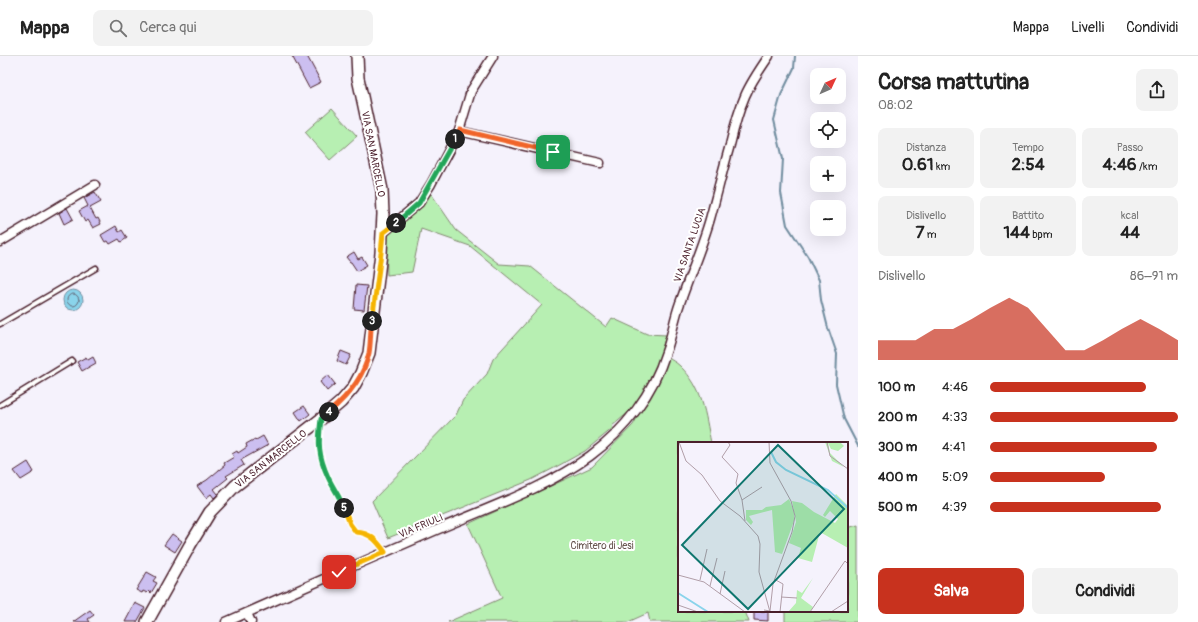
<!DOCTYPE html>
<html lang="it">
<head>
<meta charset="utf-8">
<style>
  :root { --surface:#fff; --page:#f2f2f2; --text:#222; --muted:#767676; --line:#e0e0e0; --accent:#c8321e }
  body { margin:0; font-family:Pangolin,sans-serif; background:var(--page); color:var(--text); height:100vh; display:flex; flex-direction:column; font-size:15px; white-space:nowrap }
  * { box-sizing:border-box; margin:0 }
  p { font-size:13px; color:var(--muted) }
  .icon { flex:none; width:22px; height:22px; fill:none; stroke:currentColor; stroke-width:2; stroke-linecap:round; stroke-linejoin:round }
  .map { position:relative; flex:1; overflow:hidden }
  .details { display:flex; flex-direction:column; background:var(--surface); width:340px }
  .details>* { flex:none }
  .needle { width:26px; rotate:46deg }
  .fabs { position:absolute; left:810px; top:12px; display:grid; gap:8px }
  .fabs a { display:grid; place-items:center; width:36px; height:36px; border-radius:8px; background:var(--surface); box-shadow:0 4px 16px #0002; font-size:20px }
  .pin { position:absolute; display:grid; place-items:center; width:34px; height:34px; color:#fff; margin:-17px; border-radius:8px; box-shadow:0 2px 6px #0006 }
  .km { position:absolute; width:20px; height:20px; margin:-10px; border-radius:50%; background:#222; color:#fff; font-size:11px; line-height:20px; text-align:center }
  .round { display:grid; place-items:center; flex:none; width:42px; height:42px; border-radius:8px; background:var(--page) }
  .summary { display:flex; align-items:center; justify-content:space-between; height:68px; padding:0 20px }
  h1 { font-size:22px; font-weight:700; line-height:30px }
  .metrics { display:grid; grid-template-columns:repeat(3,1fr); gap:6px; height:68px; padding:4px 20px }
  .metrics div { display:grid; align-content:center; border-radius:8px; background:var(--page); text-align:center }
  .metrics b { font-size:17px; font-weight:700 }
  .metrics small { font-size:11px; font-weight:400 }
  .metrics p { font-size:11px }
  .chart { height:112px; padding:8px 20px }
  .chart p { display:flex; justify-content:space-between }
  .chart svg { width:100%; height:72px; margin-top:4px; fill:var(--accent); opacity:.7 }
  .primary-button { display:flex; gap:8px; margin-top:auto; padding:8px 20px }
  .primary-button a { flex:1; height:46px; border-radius:8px; background:var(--accent); color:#fff; font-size:16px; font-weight:700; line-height:46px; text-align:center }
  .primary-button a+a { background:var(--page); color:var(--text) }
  ul { padding:0 20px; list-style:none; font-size:13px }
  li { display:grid; grid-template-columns:64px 48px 1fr; align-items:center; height:30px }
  li i { height:10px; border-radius:5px; background:var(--accent) }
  header { display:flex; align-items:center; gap:24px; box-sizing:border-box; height:56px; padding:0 20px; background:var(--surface); border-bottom:1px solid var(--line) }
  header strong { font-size:19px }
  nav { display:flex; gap:22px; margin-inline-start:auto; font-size:14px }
  .search { width:280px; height:36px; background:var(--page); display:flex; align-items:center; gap:10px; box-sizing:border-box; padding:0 14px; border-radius:8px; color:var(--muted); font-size:15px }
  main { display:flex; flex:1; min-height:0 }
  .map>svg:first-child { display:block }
  .green { fill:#b7efb2; stroke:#80876e }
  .water { fill:#8ad4eb; stroke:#708c9e }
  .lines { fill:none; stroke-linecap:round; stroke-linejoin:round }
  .shore { stroke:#646778; stroke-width:1 }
  .stream { stroke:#708c9e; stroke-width:2 }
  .building { fill:#ccbff0; stroke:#4a1f2b }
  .lane-casing { stroke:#4a1f2b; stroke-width:7 }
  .street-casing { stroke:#4a1f2b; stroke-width:11 }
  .secondary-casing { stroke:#4a1f2b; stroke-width:14 }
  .path { stroke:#4a1f2b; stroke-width:1.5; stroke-dasharray:1 3; stroke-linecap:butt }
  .lane { stroke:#fff; stroke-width:4 }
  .street { stroke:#fff; stroke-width:8 }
  .secondary { stroke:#fff; stroke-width:11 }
  .split-1-casing { stroke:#fff; stroke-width:8 }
  .split-2-casing { stroke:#fff; stroke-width:8 }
  .split-3-casing { stroke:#fff; stroke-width:8 }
  .split-4-casing { stroke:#fff; stroke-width:8 }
  .split-5-casing { stroke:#fff; stroke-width:8 }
  .split-6-casing { stroke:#fff; stroke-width:8 }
  .split-1 { stroke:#f0652b; stroke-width:5 }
  .split-2 { stroke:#22a559; stroke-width:5 }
  .split-3 { stroke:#f5b400; stroke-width:5 }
  .split-4 { stroke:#f0652b; stroke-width:5 }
  .split-5 { stroke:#22a559; stroke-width:5 }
  .split-6 { stroke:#f5b400; stroke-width:5 }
  .labels { text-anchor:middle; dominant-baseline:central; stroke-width:4; stroke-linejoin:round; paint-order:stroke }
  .street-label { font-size:10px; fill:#4a1f2b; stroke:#fff }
  .park-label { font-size:10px; fill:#65534d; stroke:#fff }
  .inset-river { fill:none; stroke:#8ad4eb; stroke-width:2 }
  .inset-road { fill:none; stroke:#b19ea8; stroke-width:1 }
  .view { fill:#0f766e; fill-opacity:0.15; stroke:#0f766e; stroke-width:2 }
  .inset-edge { fill:none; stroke:#4a1f2b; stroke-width:2 }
</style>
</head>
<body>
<header>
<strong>Mappa</strong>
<div class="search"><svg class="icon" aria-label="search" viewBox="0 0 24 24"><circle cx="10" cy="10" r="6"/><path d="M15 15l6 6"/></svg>Cerca qui</div>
<nav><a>Mappa</a><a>Livelli</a><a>Condividi</a></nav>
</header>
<main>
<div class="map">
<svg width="858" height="566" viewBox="0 0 858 566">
  <rect width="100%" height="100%" fill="#f5f2fc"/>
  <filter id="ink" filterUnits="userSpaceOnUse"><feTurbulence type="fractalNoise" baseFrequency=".025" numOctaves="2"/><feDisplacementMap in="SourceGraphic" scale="8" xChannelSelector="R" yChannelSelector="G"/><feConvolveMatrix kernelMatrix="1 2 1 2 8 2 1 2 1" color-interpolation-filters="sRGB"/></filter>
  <g filter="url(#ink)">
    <g class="green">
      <polygon points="332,52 357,80 330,104 305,76"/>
      <polygon points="430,136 456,174 499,208 530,210 606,271 612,262 647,278 666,279 656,316 635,351 612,370 613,372 585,395 556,411 531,424 388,482 372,445 456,359 463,344 487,318 493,303 542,249 470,190 421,173 412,216 387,219 386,177"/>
      <path d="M667,301C671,304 676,306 680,310C703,332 705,357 711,387H679V555H745L749,566H650L648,557L628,566H448L502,542L468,468L592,411L633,369L653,333Z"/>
      <polygon points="858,469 858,566 785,566 785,555 847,555 847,472"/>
    </g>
    <circle class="water" cx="73" cy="244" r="10"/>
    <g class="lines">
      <circle class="shore" cx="73" cy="244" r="6"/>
      <polyline class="stream" points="795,0 794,12 781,39 774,64 783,103 781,137 787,169 808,201 819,224 821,244 828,272 837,298 836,328 844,363 858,390"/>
    </g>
    <g class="building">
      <polygon points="292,0 307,0 321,26 309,32"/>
      <polygon points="95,136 101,146 90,152 96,163 98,162 101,168 93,172 88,164 85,166 79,155 88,150 84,142"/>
      <polygon points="67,152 73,163 64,168 59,157"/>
      <polygon points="116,170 119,176 122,174 127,182 121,186 119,183 110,188 108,185 105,186 101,179"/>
      <polygon points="354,196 358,203 362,201 367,209 357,215 351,206 350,206 346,201"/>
      <polygon points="356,229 367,230 364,254 354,253"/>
      <polygon points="341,295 351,299 346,309 337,305"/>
      <polygon points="86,301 88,304 93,301 96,307 82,315 77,306"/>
      <polygon points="328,319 335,328 327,335 320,326"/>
      <polygon points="304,350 310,358 301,365 295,356"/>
      <polygon points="263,380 268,389 241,404 244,409 226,420 228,422 214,433 218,438 214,442 211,438 206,442 197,430 207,424 225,409 224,407 234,401 232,398 237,395 238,397 247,391 246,388 255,383 256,384"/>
      <polygon points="28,406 34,416 21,424 14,415"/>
      <polygon points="172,478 182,485 175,496 164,489"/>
      <polygon points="147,516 156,521 153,525 157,527 151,537 149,535 147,537 143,535 142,537 136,534"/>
      <polygon points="135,547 145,552 137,566 125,566"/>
      <polygon points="90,554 94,559 88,563 90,566 73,566"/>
      <polygon points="754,555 768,555 768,565 754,564"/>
    </g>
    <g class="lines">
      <defs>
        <g id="lane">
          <polyline points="0,268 96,212"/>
          <polyline points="0,349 72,305"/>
        </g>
        <g id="street">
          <polyline points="459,75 471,35 493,0"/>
          <polyline points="383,177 419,147 431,128 459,75 600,107"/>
          <polyline points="0,186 95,129"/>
          <polyline points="247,557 251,566"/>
          <path d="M226,566C298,534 369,503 441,472C490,451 546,432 590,400C625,374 653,338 666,296C672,280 674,263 680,247C690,218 702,191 710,163C717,138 723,113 730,89C734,72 738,56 745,40C751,26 760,13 769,0"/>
        </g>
        <polyline id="secondary" points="147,566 190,489 210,456 235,430 321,363 341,346 353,332 361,317 369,297 381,197 383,158 382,134 358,22 357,0"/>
      </defs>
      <use href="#lane" class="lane-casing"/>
      <use href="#street" class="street-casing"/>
      <use href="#secondary" class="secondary-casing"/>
      <path class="path" d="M320,375C316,404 329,421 341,445C347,455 349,466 356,476C367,477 375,482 381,491"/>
      <use href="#lane" class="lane"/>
      <use href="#street" class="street"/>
      <use href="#secondary" class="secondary"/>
    </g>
  </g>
  <g class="lines" filter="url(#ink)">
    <defs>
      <polyline id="split-1" points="455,83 460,74 553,96"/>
      <polyline id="split-2" points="396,167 419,147 455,83"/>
      <polyline id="split-3" points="372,265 381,197 383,177 396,167"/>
      <path id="split-4" d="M329,356C347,341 364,321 369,297C371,286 370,275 372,265"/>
      <path id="split-5" d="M329,356L321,363C318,387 318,399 328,421C333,432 340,441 344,452"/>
      <path id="split-6" d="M339,516L385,496C377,485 371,477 356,476L350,468L344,452"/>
    </defs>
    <use href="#split-1" class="split-1-casing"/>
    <use href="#split-2" class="split-2-casing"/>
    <use href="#split-3" class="split-3-casing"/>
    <use href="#split-4" class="split-4-casing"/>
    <use href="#split-5" class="split-5-casing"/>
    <use href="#split-6" class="split-6-casing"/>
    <use href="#split-1" class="split-1"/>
    <use href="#split-2" class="split-2"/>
    <use href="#split-3" class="split-3"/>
    <use href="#split-4" class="split-4"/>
    <use href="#split-5" class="split-5"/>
    <use href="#split-6" class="split-6"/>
  </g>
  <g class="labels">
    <g class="street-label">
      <text transform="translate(373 98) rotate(79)">VIA SAN MARCELLO</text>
      <text transform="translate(690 189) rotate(-71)">VIA SANTA LUCIA</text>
      <text transform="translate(271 403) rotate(-38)">VIA SAN MARCELLO</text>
      <text transform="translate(421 470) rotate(-23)">VIA FRIULI</text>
    </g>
    <g class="park-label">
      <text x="602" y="490">Cimitero di Jesi</text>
    </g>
  </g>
  <g transform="translate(678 386)">
    <rect width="170" height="170" fill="#f5f2fc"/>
    <path d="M147,0H162L166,4L160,9L153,7L150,1L152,11L166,25L154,19ZM158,52L170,64V106L142,90L134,120L120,116L123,106L111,101L118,80L114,59L124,61L136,70L157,81L160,77L152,69L147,75L145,73ZM111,57L116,69V79L104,112L97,110L94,68L71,74L75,80L73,83L68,78V68H84L88,65L103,63ZM135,136L123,156L135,165L132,170H110L118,161L119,148L124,151Z" fill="#b7efb2"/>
    <path class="inset-river" d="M93,10L98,20L108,28L150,48L170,66M0,151L30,170"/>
    <path class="inset-road" d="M1,0L8,19L24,33L42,59L62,74L80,94L82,102L81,130L92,170M50,0L52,3L44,15L60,32L58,41L64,58M149,0L152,14L170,27M67,79L64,58L84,45M0,133L26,140L67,170M96,137L105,142L102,170M22,138L29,107M32,144L39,116M42,152L47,129M103,155L119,156M0,163L20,170M86,168L92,169L95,142L114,90L117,74L113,59L92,21L91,0M132,170L167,119L170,122M153,170L170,159"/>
    <path class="view" d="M100,3L166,67L70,167L4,103Z"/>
    <rect width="170" height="170" class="inset-edge"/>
  </g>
</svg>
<div class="fabs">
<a><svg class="needle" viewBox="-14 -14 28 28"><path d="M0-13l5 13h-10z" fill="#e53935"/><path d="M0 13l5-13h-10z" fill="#767676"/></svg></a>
<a><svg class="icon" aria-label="locate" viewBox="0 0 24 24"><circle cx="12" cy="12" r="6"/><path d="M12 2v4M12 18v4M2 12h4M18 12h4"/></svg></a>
<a>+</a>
<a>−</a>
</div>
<div class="pin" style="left:553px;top:96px;background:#1e9e55"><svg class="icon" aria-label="arrive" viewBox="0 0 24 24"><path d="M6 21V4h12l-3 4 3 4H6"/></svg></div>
<div class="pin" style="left:339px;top:516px;background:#d93025"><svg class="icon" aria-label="check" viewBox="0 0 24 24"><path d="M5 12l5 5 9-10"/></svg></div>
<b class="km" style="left:455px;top:83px">1</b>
<b class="km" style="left:396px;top:167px">2</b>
<b class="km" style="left:372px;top:265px">3</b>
<b class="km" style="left:329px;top:356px">4</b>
<b class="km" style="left:344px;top:452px">5</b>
</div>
<section class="details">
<div class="summary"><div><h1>Corsa mattutina</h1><p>08:02</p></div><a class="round"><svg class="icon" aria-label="share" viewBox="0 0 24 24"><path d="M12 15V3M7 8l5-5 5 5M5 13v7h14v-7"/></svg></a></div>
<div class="metrics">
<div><p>Distanza</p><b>0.61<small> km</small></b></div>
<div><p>Tempo</p><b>2:54</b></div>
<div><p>Passo</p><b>4:46<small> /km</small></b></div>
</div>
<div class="metrics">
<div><p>Dislivello</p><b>7<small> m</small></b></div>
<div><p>Battito</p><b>144<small> bpm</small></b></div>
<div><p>kcal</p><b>44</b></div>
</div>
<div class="chart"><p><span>Dislivello</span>86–91 m</p>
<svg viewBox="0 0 160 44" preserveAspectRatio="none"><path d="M0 44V32L10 32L20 32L30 25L40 25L50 19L60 12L70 6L80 12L90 25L100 38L110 38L120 32L130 25L140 19L150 25L160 32V44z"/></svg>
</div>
<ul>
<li><b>100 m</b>4:46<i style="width:83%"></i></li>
<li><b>200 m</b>4:33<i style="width:100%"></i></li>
<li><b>300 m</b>4:41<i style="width:89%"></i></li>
<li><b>400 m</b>5:09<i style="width:61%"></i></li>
<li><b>500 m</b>4:39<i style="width:91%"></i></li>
</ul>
<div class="primary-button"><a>Salva</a><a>Condividi</a></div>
</section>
</main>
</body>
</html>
